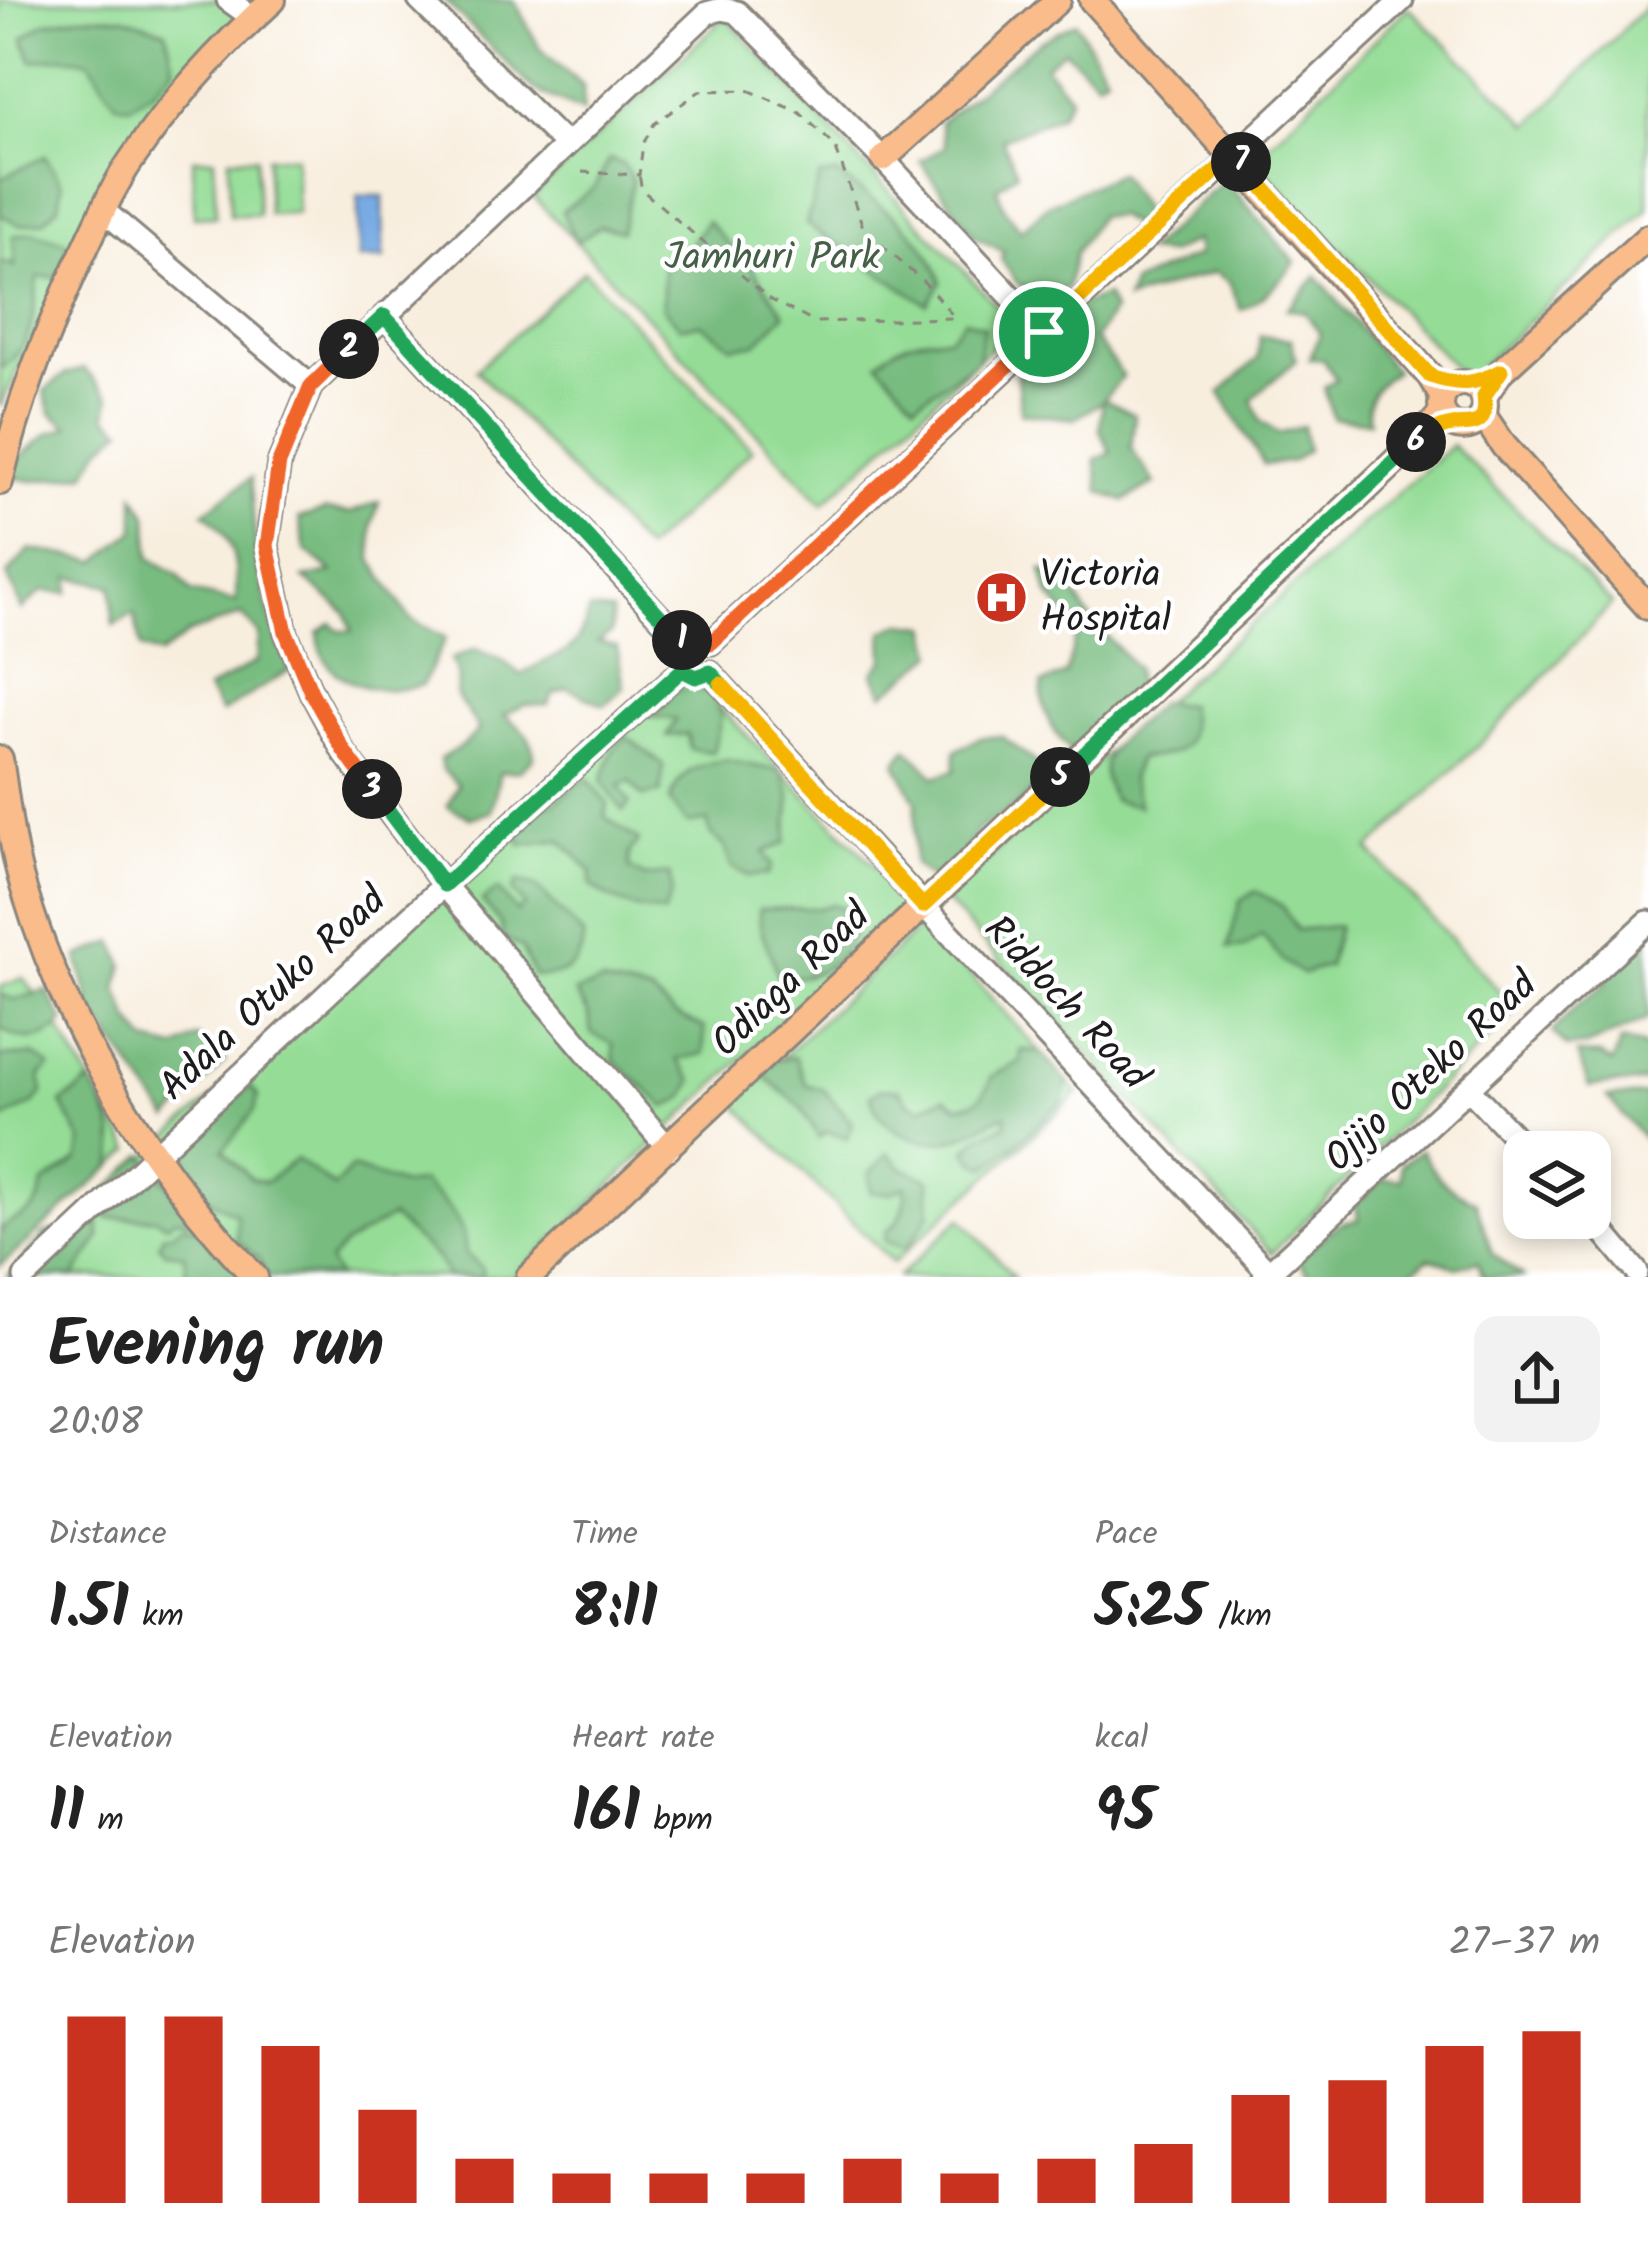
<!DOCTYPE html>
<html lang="en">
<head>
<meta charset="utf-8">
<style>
  :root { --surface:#fff; --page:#f2f2f2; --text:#222; --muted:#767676; --accent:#c8321e }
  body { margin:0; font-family:Kalam,sans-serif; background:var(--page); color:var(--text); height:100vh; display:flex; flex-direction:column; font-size:45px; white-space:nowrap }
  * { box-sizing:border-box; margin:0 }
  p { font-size:39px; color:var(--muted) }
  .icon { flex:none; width:66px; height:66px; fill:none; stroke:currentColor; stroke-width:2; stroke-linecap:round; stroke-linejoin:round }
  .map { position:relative; height:1277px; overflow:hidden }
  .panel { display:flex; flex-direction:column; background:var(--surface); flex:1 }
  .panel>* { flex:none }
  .fabs { position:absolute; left:1503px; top:1131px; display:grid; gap:24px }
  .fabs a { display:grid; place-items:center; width:108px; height:108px; border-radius:24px; background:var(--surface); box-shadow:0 6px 18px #0003; font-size:60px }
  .pin { position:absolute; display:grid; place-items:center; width:102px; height:102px; color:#fff; margin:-51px; border:6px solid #fff; border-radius:50%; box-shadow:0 3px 12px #0007 }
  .km { position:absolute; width:60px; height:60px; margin:-30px; border-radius:50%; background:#222; color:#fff; font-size:33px; line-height:60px; text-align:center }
  .round { display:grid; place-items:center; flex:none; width:126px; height:126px; border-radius:24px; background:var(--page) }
  .summary { display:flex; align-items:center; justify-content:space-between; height:204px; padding:0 48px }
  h1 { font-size:66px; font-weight:800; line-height:90px }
  .metrics { display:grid; grid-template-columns:repeat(3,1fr); gap:18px; height:204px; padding:12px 48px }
  .metrics div { display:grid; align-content:center }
  .metrics b { font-size:60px; font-weight:800 }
  .metrics small { font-size:33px; font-weight:400 }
  .metrics p { font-size:33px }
  .chart { height:336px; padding:24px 48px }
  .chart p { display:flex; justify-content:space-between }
  .chart svg { width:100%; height:216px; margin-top:12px; stroke:var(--accent); stroke-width:6 }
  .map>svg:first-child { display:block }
  .green { fill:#95dd97; stroke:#587c5a; stroke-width:3 }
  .forest { fill:#78bc80; stroke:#4a6c4e; stroke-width:3 }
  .water { fill:#78abe4; stroke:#4a6480; stroke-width:3 }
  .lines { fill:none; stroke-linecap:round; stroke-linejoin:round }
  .minor-casing { stroke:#8a857d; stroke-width:27 }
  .major-casing { stroke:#8a857d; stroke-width:30 }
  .path { stroke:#8a857d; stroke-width:3; stroke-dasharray:9 9; stroke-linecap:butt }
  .minor { stroke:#fff; stroke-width:21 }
  .major { stroke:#f9bc8a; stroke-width:24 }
  .split-1-casing { stroke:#fff; stroke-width:24 }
  .split-2-casing { stroke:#fff; stroke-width:24 }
  .split-3-casing { stroke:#fff; stroke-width:24 }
  .split-4-casing { stroke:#fff; stroke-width:24 }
  .split-5-casing { stroke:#fff; stroke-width:24 }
  .split-6-casing { stroke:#fff; stroke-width:24 }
  .split-7-casing { stroke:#fff; stroke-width:24 }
  .split-8-casing { stroke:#fff; stroke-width:24 }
  .split-1 { stroke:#f0652b; stroke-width:15 }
  .split-2 { stroke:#22a559; stroke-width:15 }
  .split-3 { stroke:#f0652b; stroke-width:15 }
  .split-4 { stroke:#22a559; stroke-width:15 }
  .split-5 { stroke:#f5b400; stroke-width:15 }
  .split-6 { stroke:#22a559; stroke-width:15 }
  .split-7 { stroke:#f5b400; stroke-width:15 }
  .split-8 { stroke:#f5b400; stroke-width:15 }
  .labels { text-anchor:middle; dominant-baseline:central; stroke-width:9; stroke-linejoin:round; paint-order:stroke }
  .park-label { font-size:39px; fill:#466047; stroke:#fff }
  .poi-label { font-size:39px; fill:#1c1c1c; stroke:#fff; text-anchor:start }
  .street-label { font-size:39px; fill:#1c1c1c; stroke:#fff }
</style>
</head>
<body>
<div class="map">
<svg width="1648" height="1277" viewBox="0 0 1648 1277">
  <rect width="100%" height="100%" fill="#fff"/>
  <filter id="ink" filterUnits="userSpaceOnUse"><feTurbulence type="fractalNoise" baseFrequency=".00833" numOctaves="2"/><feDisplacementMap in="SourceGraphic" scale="24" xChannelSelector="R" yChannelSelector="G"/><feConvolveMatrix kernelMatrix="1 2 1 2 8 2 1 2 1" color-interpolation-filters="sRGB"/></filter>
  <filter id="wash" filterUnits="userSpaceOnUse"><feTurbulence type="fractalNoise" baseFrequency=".004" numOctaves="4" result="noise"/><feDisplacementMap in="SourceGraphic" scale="48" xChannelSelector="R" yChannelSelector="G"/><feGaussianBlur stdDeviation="2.7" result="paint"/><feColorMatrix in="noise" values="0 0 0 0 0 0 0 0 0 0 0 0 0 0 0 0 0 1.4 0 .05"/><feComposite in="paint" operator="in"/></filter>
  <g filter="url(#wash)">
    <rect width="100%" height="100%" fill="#f8eede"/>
    <g class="green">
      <polygon points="0,0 254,0 119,163 0,407"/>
      <polygon points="1648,4 1648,209 1467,380 1254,159 1408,7 1530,125"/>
      <polygon points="725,17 1015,325 823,504 533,196"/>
      <polygon points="295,156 297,213 268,214 267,157"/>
      <polygon points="256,157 258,215 230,215 229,158"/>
      <polygon points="214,158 216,216 194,217 193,159"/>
      <polygon points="584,271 752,450 645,550 476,370"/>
      <polygon points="1452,445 1612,604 1491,733 1369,850 1517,1010 1272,1253 943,899"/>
      <polygon points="688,675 908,900 515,1277 11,1277"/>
      <polygon points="924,923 1078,1094 893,1263 734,1103"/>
      <polygon points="23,978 45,1005 131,1150 0,1266 0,987"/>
      <polygon points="961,1218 1014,1277 898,1277"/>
    </g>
    <g class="forest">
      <polygon points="444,0 514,0 540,49 583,86 583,112 534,90"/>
      <polygon points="81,16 124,17 166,31 174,68 154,90 129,106 116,103 89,61 65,57 32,61 23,38 44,23"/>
      <polygon points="1076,22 1106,75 1097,81 1064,50 1045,66 1070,97 1060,115 1002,139 1017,172 997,188 1004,208 1021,230 1048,205 1119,173 1148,217 1140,231 1118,216 1099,216 1075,253 1067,288 1046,299 1017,283 1001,259 1004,252 974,236 920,161 945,147 940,122 1040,41"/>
      <polygon points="45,156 62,184 59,206 44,221 20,225 0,214 0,179"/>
      <polygon points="610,159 623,164 633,181 621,231 600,226 576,242 562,211 594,188"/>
      <path d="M837,174C879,206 924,229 941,282L927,304L806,224L820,176Z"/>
      <path d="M1225,179L1295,262C1279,283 1265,298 1241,310L1229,282L1215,272L1126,300L1133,283L1198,255L1196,240L1169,254L1146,252Z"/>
      <polygon points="707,221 732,248 750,254 751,267 785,314 755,344 732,346 701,324 680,327 663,308 663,266 684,253"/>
      <path d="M33,232L68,243L67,269L57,277H38C34,312 34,343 4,367L0,366V261L15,266L13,236Z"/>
      <path d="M1317,276L1395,371C1375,386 1364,396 1369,421L1333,418L1324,387L1336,380L1323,359H1309L1320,334L1305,312L1287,309Z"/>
      <polygon points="1106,296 1113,311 1095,339 1123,376 1104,399 1135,415 1131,449 1155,483 1124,501 1100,492 1095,460 1111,453 1100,430 1103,401 1075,419 1021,413 1017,376 1071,308"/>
      <path d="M965,319L984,327L978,360L915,403L878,362C901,341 918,337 949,337Z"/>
      <path d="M1260,336L1291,339L1296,360C1282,375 1266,383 1252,400L1260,421L1279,434L1303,426L1307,450L1293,461L1264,465L1220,393L1258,358Z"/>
      <polygon points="84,369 110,397 107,416 123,429 100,449 86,474 33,481 15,478 16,460 48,434 69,427 51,413 44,391 65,374"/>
      <path d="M251,478C254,554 261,600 290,670L221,713L207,690L257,661L259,634L242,615L189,633L160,655L141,648L134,614L113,625L112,586L70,577L69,593L42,591L22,610L7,575L30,549L98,561L135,530V495L148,516L150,558L177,574L191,592L236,602C238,563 235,537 204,512Z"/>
      <path d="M379,502L372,525V560L410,619L446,638L422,685C378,697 321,686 318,633L332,623L339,631H352L346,613L304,578L332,572L305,550L299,518L326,510L350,513Z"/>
      <path d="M1042,570L1065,579L1089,617L1136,668V688L1072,753C1053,731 1040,714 1042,684L1066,674L1078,629L1048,594Z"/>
      <path d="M590,610L612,612L611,633L598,642L617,647L624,687L604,705L567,688L553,694L548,705H525L504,715C520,728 533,734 534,758L519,771L500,772L491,812L471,818L447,806L458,785L442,769L440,759L464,745L479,729L456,695L458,677L451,659L476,649L502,660L521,675C562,646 572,666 590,610Z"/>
      <polygon points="902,623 928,626 935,654 884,694 873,673 884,660 883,632"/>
      <polygon points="692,688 713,693 721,718 713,752 690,749 687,734 667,736 676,719 652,717 662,709 670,691"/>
      <path d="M1159,703L1188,705C1197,750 1179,756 1138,758L1131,779L1139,806L1114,801C1084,751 1128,737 1159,703Z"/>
      <polygon points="1001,736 1049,772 1019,804 979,829 958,861 935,882 914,864 916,802 896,763 907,748 935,777 955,770 955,751 979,738"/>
      <polygon points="627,737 663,765 661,792 642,796 630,781 619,786 630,803 623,811 602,781 613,750"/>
      <path d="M726,760L781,771L791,796L786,843L764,852L772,865L768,875L748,876L731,866L724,845L711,835L707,821L688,824L670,801C678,772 697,764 726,760Z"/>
      <path d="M588,779L608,804L605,817L639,841L630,852L629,868L645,877L670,874L672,892L664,913C634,909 615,904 591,885V871L561,840L521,845L516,827C527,810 535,812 552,804C564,797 574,786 588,779Z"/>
      <path d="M517,881L536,886L583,935C583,966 563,979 534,976L521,947L503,938L501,924L482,901L498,889L517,912L525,906L513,891Z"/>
      <polygon points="1256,891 1282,906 1297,930 1338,926 1328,966 1302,974 1284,962 1262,935 1245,947 1228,948 1240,901"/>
      <path d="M833,904L860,915C852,955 819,984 777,976C772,950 758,935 759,909L819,908Z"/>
      <polygon points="1648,939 1648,1019 1586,1046 1567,1047 1552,1032 1576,1006 1603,986 1610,970"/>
      <polygon points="114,942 124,965 117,988 130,1020 147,1042 176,1049 198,1037 225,1061 169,1120 91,1009 78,957"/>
      <polygon points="602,983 652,994 674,1014 704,1028 704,1054 677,1059 693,1081 685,1097 666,1107 614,1060 613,1044 591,1033 589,1015 575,992"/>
      <path d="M47,990L64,1022C45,1043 21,1044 0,1027V994L15,1000Z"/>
      <path d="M1621,1041L1643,1045L1648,1055V1081C1627,1087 1610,1081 1589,1087L1577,1054L1600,1055L1612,1063Z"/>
      <path d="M1021,1050L1039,1051L1067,1081L1063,1101L1015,1145L986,1167L975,1162L966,1150L980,1136L1006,1125V1115C988,1121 972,1134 954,1139C922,1149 876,1129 871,1095L881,1089H899L907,1101L920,1108L945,1097L957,1106C978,1105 984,1096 992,1076L1020,1062Z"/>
      <polygon points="34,1055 50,1066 40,1077 43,1092 34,1103 0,1121 0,1057"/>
      <polygon points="795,1057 806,1084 824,1090 852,1123 848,1138 826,1132 819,1138 801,1107 763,1075 773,1059"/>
      <path d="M91,1082C106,1107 121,1137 112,1166L0,1266C0,1258 0,1243 0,1235C8,1212 38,1225 43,1184L78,1160L82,1141L61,1103Z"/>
      <path d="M250,1086L258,1096L255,1110L223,1150L251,1179L266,1182L296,1159L334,1187L352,1168L403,1185L422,1182C444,1203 467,1220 465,1253L482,1268V1277H448L438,1259L391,1217L344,1245L329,1262L338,1277H267L259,1259L237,1241L236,1214C144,1169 195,1132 250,1086Z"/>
      <polygon points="1648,1095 1648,1143 1607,1097"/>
      <path d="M1421,1150C1435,1178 1448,1189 1476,1202L1492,1253L1523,1277H1483L1478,1261L1456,1267L1429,1258L1406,1277H1310L1297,1259L1339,1224L1358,1220L1356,1203L1384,1179L1401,1180V1164Z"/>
      <path d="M888,1153L902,1168L930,1180L929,1215L907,1249L885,1241L886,1231C902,1223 907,1203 905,1186L891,1193L871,1192L869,1174Z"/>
      <polygon points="144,1155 196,1220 175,1219 167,1225 154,1218 108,1218 95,1201"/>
      <polygon points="99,1222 100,1237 74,1277 8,1277 46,1233"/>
      <polygon points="184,1224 195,1228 246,1277 187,1277 184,1254 165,1252 159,1245 163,1234 172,1233"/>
    </g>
    <polygon class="water" points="358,196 383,196 384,259 358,259"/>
  </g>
  <g filter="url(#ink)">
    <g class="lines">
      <defs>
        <g id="minor">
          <polyline points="228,0 253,18"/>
          <polyline points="419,0 566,145"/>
          <polyline points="103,210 311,386"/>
          <polyline points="384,316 683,642"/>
          <polyline points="711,643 1402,0"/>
          <polyline points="710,672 924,906 1273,1277"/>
          <polyline points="1469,1089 1529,1152"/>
          <polyline points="669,1149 444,885 343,751 311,692 286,633 267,546 279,463 311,386 707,13 722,9 737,12 883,159 1044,332"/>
          <polyline points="1590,1216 1637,1272"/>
          <polyline points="25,1277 444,885 682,670"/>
          <polyline points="1264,1277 1648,922"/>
        </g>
        <g id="major">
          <polyline points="1092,0 1430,376 1442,396"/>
          <polyline points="883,159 1058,0"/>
          <circle cx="1463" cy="405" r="22"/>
          <polyline points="1484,396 1501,371 1648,237"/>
          <polyline points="1483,415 1504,446 1648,607"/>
          <path d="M0,482C18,403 47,331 81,257C97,224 111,189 132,159C171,102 222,46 273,0"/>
          <path d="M0,759C7,801 11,846 23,886C67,1034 150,1165 255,1277"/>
          <polyline points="529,1277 1418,440 1442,413"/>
        </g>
      </defs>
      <use href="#minor" class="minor-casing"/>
      <use href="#major" class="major-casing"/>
      <polyline class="path" points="582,172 639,175 643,144 654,124 700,91 748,90 799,112 835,146 864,230 926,284 955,318 814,322 771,300 642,190 639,175"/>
      <use href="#minor" class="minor"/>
      <use href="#major" class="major"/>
    </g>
  </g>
  <g class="lines" filter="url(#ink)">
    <defs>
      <polyline id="split-1" points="682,640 698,637 711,643 1044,332"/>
      <polyline id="split-2" points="349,349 384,316 682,640"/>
      <polyline id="split-3" points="349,349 311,386 279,463 267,546 286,632 311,692 344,751 372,789"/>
      <polyline id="split-4" points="372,789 444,885 682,670 696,677 710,672 721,684"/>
      <polyline id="split-5" points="721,684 923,906 1060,777"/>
      <polyline id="split-6" points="1060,777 1416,442"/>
      <path id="split-7" d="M1241,162L1430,376C1459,386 1474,385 1501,371L1484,396C1489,435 1464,420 1444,427C1434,430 1424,437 1416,442"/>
      <polyline id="split-8" points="1044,332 1234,154 1241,162"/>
    </defs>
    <use href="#split-1" class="split-1-casing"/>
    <use href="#split-2" class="split-2-casing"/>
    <use href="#split-3" class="split-3-casing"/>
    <use href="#split-4" class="split-4-casing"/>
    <use href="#split-5" class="split-5-casing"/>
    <use href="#split-6" class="split-6-casing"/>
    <use href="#split-7" class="split-7-casing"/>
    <use href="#split-8" class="split-8-casing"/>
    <use href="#split-1" class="split-1"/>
    <use href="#split-2" class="split-2"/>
    <use href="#split-3" class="split-3"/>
    <use href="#split-4" class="split-4"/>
    <use href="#split-5" class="split-5"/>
    <use href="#split-6" class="split-6"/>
    <use href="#split-7" class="split-7"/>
    <use href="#split-8" class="split-8"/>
  </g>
  <defs>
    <symbol id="hospital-disc" viewBox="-11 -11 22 22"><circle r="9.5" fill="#c8321e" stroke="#fff"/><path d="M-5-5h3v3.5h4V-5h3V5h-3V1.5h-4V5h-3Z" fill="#fff"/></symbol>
  </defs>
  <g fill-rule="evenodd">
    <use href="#hospital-disc" x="972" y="568" width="59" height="59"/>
  </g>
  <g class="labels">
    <g class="park-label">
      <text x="772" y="259">Jamhuri Park</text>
    </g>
    <g class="poi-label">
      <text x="1040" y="576">Victoria<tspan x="1040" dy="45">Hospital</tspan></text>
    </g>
    <g class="street-label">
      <text transform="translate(792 981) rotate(-44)">Odiaga Road</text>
      <text transform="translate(274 995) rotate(-43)">Adala Otuko Road</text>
      <text transform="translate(1065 1004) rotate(47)">Riddoch Road</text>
      <text transform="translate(1432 1073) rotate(-43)">Ojijo Oteko Road</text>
    </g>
  </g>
</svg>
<div class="fabs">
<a><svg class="icon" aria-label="layers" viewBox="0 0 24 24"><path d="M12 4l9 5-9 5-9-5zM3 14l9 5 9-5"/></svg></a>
</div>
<div class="pin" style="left:1044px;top:332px;background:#1e9e55"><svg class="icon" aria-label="arrive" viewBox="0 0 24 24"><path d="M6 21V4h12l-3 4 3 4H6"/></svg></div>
<b class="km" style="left:682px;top:640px">1</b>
<b class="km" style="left:349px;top:349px">2</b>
<b class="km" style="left:372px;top:789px">3</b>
<b class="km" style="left:1060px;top:777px">5</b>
<b class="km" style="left:1416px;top:442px">6</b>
<b class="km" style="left:1241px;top:162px">7</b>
</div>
<section class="panel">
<div class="summary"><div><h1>Evening run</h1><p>20:08</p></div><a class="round"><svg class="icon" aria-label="share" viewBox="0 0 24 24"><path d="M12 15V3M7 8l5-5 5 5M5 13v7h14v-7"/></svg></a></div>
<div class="metrics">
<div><p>Distance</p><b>1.51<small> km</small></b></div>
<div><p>Time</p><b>8:11</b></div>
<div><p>Pace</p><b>5:25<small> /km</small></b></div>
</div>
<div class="metrics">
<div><p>Elevation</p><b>11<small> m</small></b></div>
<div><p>Heart rate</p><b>161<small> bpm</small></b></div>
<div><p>kcal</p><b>95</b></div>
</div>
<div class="chart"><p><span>Elevation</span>27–37 m</p>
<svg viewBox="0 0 160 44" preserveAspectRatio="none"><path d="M5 44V6M15 44V6M25 44V12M35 44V25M45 44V35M55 44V38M65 44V38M75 44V38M85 44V35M95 44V38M105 44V35M115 44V32M125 44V22M135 44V19M145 44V12M155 44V9"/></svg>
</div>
</section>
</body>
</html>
